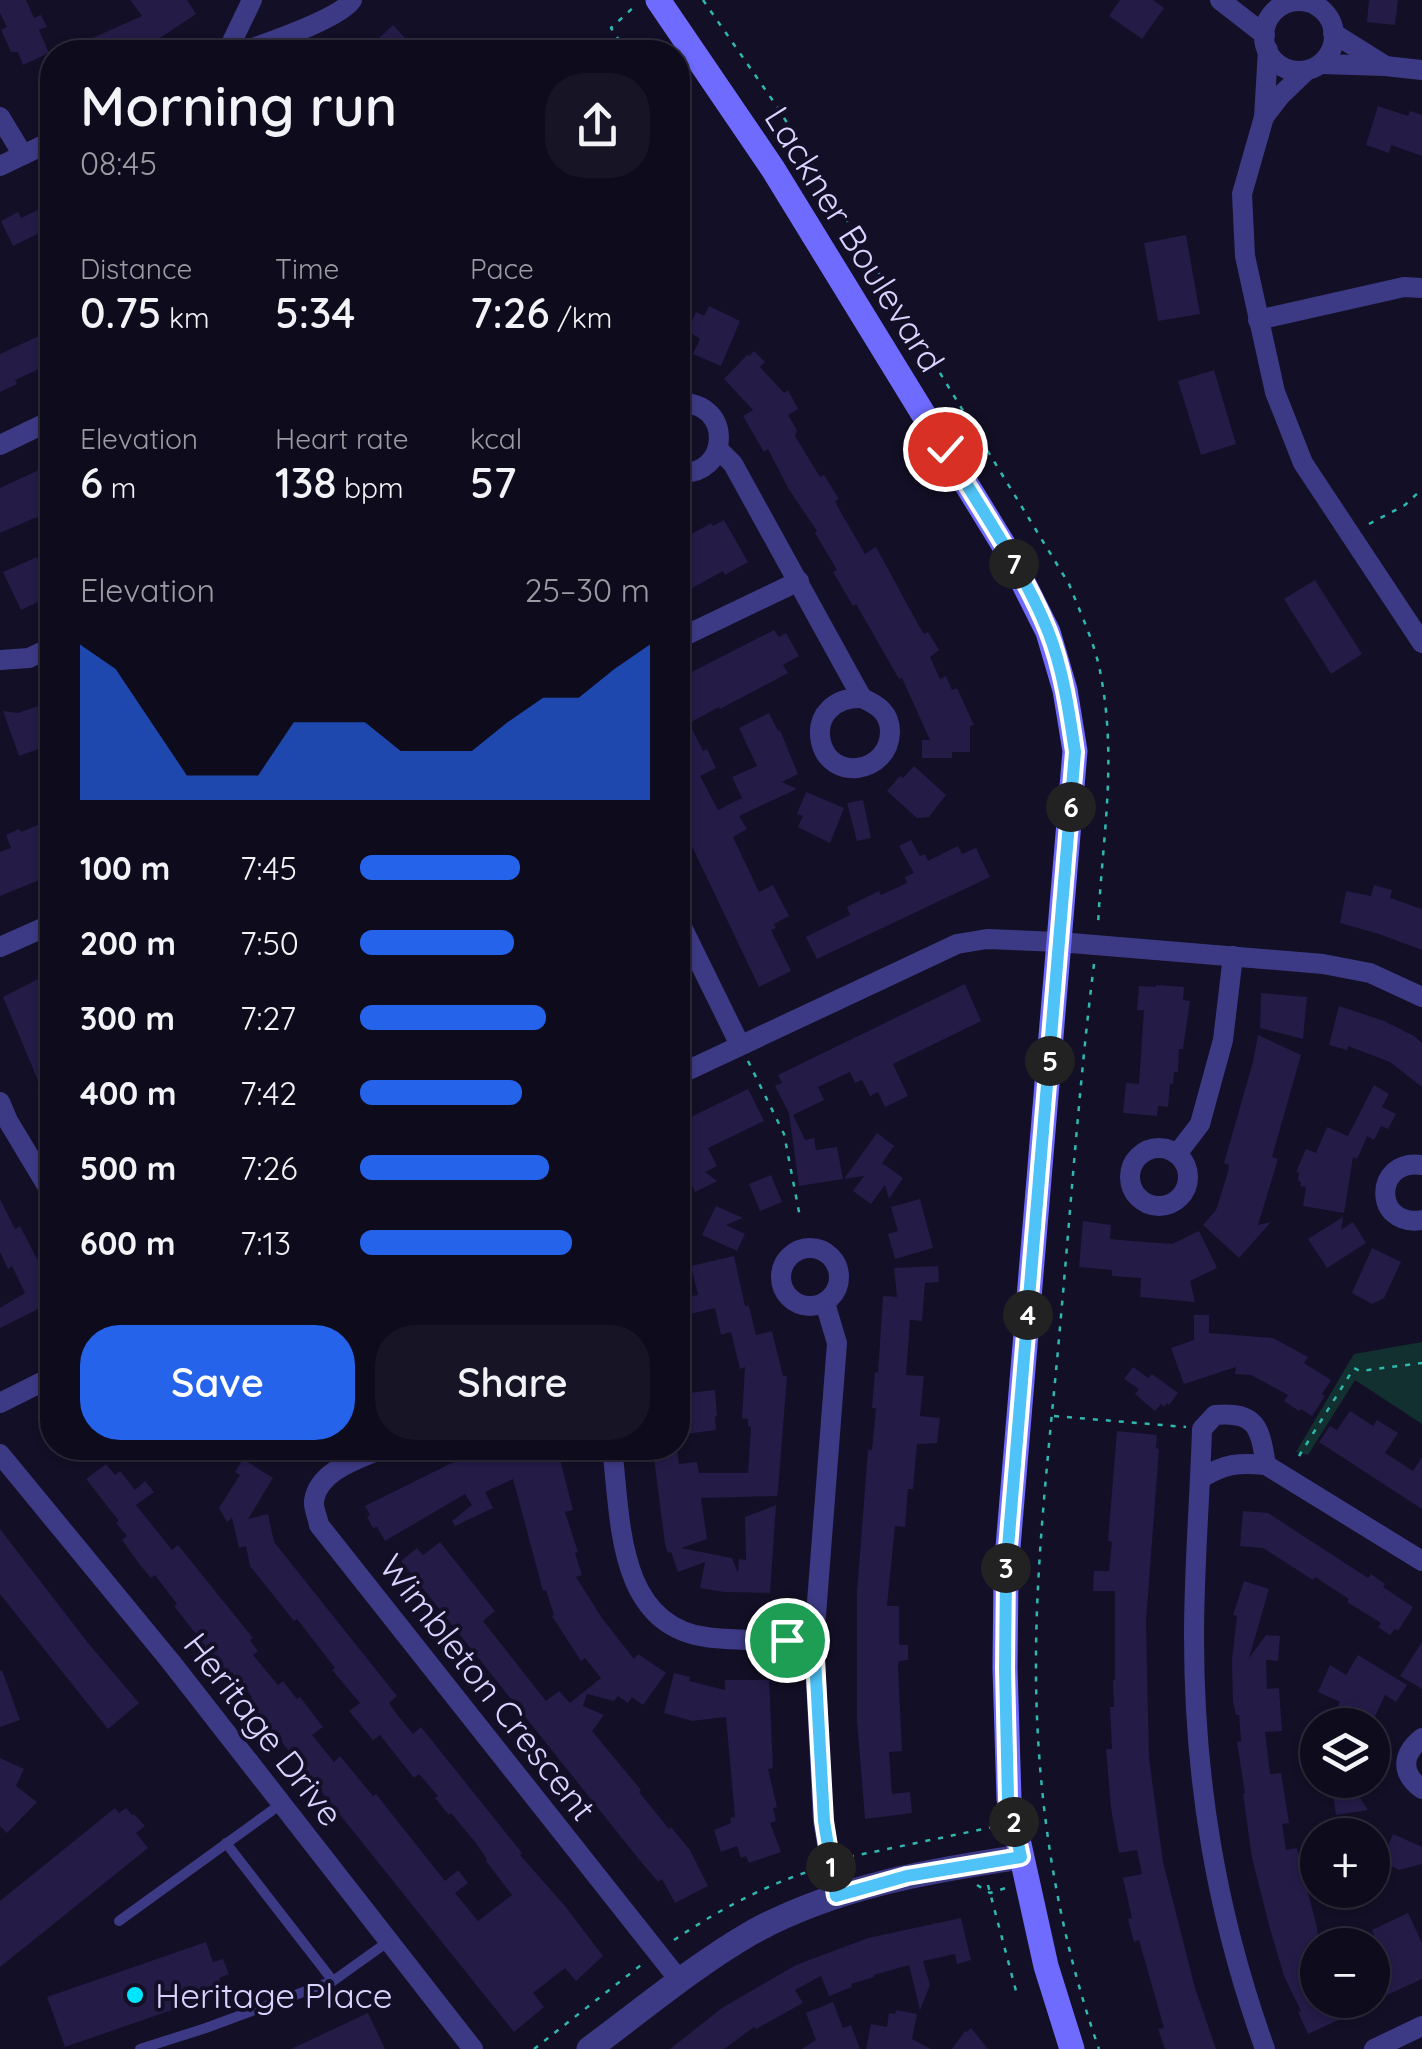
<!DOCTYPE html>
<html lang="en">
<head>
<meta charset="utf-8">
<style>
  :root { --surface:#0e0b1c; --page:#171425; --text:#f1f3f6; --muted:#9b9ba3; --line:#2e2b3b; --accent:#2563eb }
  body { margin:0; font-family:Quicksand,sans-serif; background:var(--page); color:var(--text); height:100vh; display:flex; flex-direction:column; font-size:38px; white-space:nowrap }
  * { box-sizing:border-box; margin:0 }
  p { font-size:32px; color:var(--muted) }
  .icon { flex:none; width:55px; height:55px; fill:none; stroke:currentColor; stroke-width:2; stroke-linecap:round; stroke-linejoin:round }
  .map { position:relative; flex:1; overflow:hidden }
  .sheet { position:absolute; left:40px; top:40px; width:650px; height:1420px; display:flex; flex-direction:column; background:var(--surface); border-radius:40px; box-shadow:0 2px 8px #0004,0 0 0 2px var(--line) }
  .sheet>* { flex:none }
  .controls { position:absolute; left:1300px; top:1708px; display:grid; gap:20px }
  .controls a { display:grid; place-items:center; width:90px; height:90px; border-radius:50%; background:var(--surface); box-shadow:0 2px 8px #0004,0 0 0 2px var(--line); font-size:50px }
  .pin { position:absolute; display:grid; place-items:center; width:85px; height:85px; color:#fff; margin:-42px; border:5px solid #fff; border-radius:50%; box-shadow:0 2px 10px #0007 }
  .km { position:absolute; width:50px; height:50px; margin:-25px; border-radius:50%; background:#222; color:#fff; font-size:28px; line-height:50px; text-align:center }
  .round { display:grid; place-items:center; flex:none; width:105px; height:105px; border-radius:40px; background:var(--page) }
  .headline { display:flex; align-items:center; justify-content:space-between; height:170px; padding:0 40px }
  h1 { font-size:55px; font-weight:600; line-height:75px }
  .stats { display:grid; grid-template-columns:repeat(3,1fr); gap:15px; height:170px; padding:10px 40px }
  .stats div { display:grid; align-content:center }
  .stats b { font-size:42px; font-weight:600 }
  .stats small { font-size:28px; font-weight:400 }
  .stats p { font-size:28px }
  .chart { height:280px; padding:20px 40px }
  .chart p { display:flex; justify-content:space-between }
  .chart svg { width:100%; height:180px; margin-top:10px; fill:var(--accent); opacity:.7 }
  .action { display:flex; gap:20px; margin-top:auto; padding:20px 40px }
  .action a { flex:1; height:115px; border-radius:40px; background:var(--accent); color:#fff; font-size:40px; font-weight:600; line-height:115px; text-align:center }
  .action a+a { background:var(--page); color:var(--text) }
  ul { padding:0 40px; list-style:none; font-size:32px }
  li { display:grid; grid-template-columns:160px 120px 1fr; align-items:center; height:75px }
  li i { height:25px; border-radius:12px; background:var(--accent) }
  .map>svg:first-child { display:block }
  .green { fill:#12302f }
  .building { fill:#241b47 }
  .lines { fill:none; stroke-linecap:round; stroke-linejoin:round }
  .path { stroke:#2fb8b0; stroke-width:2.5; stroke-dasharray:5 8; stroke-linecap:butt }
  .service { stroke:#3d3a85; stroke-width:10 }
  .minor { stroke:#3d3a85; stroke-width:20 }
  .tertiary { stroke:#3d3a85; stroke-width:25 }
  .secondary { stroke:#6f6bff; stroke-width:25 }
  .route-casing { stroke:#fff; stroke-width:20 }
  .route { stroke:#4fc3f7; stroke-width:12 }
  .poi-dot { fill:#00e5ff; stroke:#130f26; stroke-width:4 }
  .labels { text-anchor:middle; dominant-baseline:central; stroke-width:8; stroke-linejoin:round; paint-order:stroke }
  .street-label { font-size:35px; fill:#d9d4ff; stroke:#130f26 }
  .poi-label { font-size:35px; fill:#d9d4ff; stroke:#130f26; text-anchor:start }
</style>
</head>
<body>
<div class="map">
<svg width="1422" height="2049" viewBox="0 0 1422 2049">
  <rect width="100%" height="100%" fill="#130f26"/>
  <polygon class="green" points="1422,1342 1422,1424 1355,1380 1308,1455 1296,1452 1354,1354"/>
  <g class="building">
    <polygon points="0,0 26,0 34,18 41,15 47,27 39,30 49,53 23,65 18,52 11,52 1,30 7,27 0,13"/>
    <polygon points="130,0 187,0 196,14 149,45 131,52 61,52 142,16"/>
    <polygon points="1120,0 1153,0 1164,8 1142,39 1109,16"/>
    <polygon points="1369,0 1398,0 1395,25 1367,22"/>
    <polygon points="393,25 418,52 390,52 378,39"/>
    <polygon points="1378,106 1408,116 1410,111 1422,115 1422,156 1391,145 1389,153 1366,145"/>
    <polygon points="52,203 52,227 13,246 1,221 18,212 21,218"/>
    <polygon points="1186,235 1200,314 1158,321 1144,243"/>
    <polygon points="709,306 740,321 721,366 693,354 700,339 688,331 696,312 704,316"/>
    <polygon points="52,330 52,363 15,380 17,384 0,392 0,354"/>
    <polygon points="754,351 765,362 760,367 784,393 788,390 798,409 788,415 797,430 795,436 820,477 824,475 839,499 835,501 839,509 865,554 876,547 919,626 924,634 928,632 939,650 930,657 940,679 946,676 952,690 957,688 974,725 970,726 970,752 952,752 952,758 922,758 922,740 930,740 902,678 899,679 856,604 853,606 833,572 837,570 815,533 817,531 788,488 768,449 764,452 743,416 753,410 724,379 748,354 749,356"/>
    <polygon points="1214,370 1236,444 1201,455 1178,381"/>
    <polygon points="52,464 52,496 41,502 46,513 0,533 0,488"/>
    <polygon points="724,520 748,562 725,575 723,571 678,596 678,542 711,523 713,526"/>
    <polygon points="37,557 41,566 52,560 52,590 40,596 42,600 21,610 3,572"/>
    <polygon points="1315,580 1362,654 1331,674 1284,599"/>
    <polygon points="774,630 779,637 786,633 799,656 783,665 788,673 720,709 719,707 689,723 703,751 707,749 716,768 700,776 718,810 742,798 732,777 757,766 739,728 769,713 778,731 780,730 798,774 782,782 797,789 739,816 747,829 733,837 759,892 773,885 789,916 774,924 776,928 771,930 791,971 759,987 678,817 678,679"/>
    <polygon points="52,701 52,744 19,756 3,711 18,713"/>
    <polygon points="914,766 946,795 929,817 917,818 887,791 900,776 903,778"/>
    <polygon points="806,792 844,808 830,843 798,827 803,816 797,814"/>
    <polygon points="863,800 871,838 857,841 847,803"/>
    <polygon points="52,819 52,875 0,896 0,852 11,848 6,835 19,829 21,832"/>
    <polygon points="911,840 920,856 925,854 928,861 958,846 962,854 976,848 990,877 817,959 806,937 850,915 847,907 879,891 881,895 907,883 905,877 914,873 899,846"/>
    <polygon points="1374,885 1392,890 1390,898 1422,909 1422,950 1379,934 1340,923 1346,891 1371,896"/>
    <polygon points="52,972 52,1010 38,1016 52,1048 52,1125 37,1092 42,1090 3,997"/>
    <polygon points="965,984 981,1021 893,1064 908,1096 885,1107 878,1092 870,1096 862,1080 855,1083 850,1072 818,1087 824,1100 793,1115 805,1140 814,1138 816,1150 837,1147 843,1179 799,1186 789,1113 775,1086 782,1083 778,1075"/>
    <polygon points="1156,985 1184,987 1183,1000 1190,1001 1183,1049 1179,1049 1178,1072 1174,1072 1173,1084 1170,1084 1168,1107 1158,1106 1157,1116 1123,1113 1126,1083 1139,1084 1144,1010 1137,1010 1139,986 1156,987"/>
    <polygon points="1261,993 1307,997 1303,1039 1260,1028"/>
    <polygon points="1339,1006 1384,1021 1414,1036 1422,1043 1422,1087 1390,1062 1348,1046 1347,1050 1329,1045"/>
    <polygon points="1258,1035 1301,1055 1272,1157 1278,1159 1258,1225 1271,1222 1239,1258 1203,1225 1216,1210 1228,1172 1229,1165 1224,1163 1253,1062"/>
    <polygon points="1374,1085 1389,1094 1382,1107 1396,1114 1388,1129 1381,1126 1374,1140 1367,1136 1359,1155 1357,1159 1353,1157 1344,1213 1303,1206 1306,1187 1300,1186 1301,1182 1298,1181 1299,1172 1296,1172 1306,1149 1316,1153 1327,1127 1348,1136"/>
    <polygon points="748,1089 764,1121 708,1148 717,1166 705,1172 717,1181 695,1192 678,1152 678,1098 687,1119"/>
    <polygon points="877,1133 894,1146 882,1163 903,1178 889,1199 885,1185 871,1204 853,1191 864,1176 844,1179"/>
    <polygon points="771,1175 782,1202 760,1211 749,1184"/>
    <polygon points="0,1199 15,1229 20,1226 37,1259 43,1257 52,1277 52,1338 38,1309 0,1328 0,1308 25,1293 12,1266 8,1269 0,1252"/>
    <polygon points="920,1199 933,1248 895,1259 888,1234 898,1231 891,1207"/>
    <polygon points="716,1206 743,1218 726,1225 745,1234 737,1251 702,1235"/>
    <polygon points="1343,1217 1341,1230 1353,1222 1366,1243 1327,1268 1308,1239"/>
    <polygon points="1083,1221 1111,1225 1110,1239 1132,1241 1172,1244 1199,1231 1217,1268 1190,1281 1195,1302 1140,1297 1141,1278 1112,1276 1112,1270 1079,1267"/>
    <polygon points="1372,1248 1401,1262 1384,1298 1372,1304 1352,1293"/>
    <polygon points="734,1256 745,1306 749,1306 756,1335 772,1331 783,1376 787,1376 778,1490 777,1496 701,1498 707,1539 681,1548 732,1558 738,1573 739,1559 746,1560 745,1517 776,1505 770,1593 724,1592 700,1588 705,1562 678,1572 671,1552 668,1553 665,1544 654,1458 654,1448 677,1448 679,1464 697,1462 699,1473 748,1473 751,1427 748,1426 748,1419 742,1418 745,1367 740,1369 731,1332 721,1335 715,1308 690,1314 686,1297 698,1295 691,1266"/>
    <polygon points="938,1266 939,1282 925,1283 922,1321 910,1320 906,1375 924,1376 920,1416 940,1418 937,1443 917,1444 913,1489 908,1489 905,1527 895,1526 887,1606 899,1606 899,1645 908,1645 908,1660 899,1661 898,1667 902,1751 889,1752 892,1794 910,1792 912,1813 865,1819 857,1721 857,1592 868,1450 872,1450 876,1408 872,1408 875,1372 878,1373 883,1296 897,1297 894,1268"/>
    <polygon points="1194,1315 1209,1315 1209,1333 1273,1338 1308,1357 1304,1363 1331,1380 1322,1394 1325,1396 1312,1416 1301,1409 1299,1411 1284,1401 1288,1395 1251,1375 1235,1374 1236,1367 1184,1384 1171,1348 1194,1340"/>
    <polygon points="1133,1367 1148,1378 1152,1374 1178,1393 1169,1405 1167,1403 1164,1407 1161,1404 1155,1411 1135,1394 1139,1389 1124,1379"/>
    <polygon points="715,1390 717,1417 715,1416 716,1430 678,1435 678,1394"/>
    <polygon points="1350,1411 1373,1426 1377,1420 1398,1433 1385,1453 1413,1471 1422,1457 1422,1509 1319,1442 1330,1426 1337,1430"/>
    <polygon points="1117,1431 1157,1435 1156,1448 1159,1449 1146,1621 1149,1758 1163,1862 1195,1988 1216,2049 1165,2049 1158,2029 1164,2028 1139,1940 1134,1942 1128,1919 1132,1918 1123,1878 1142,1874 1137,1850 1119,1853 1111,1808 1106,1749 1112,1749 1110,1707 1114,1707 1113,1680 1115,1680 1115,1591 1093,1591 1094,1571 1109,1571 1112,1542 1108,1541"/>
    <polygon points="482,1448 557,1448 573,1510 565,1512 578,1552 575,1553 582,1575 576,1577 602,1618 634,1659 638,1654 666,1673 643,1705 632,1697 628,1703 618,1696 614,1701 587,1694 583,1706 604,1715 592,1731 641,1790 639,1792 669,1829 671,1827 690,1850 708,1886 675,1903 662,1879 658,1882 633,1852 401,1561 417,1548 423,1555 440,1542 495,1611 483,1621 546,1701 559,1691 570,1703 601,1678 585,1658 581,1661 552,1616 554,1615 546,1590 543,1591 513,1479 485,1492 493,1508 455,1526 452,1521 472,1505 465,1494 385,1541 377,1527 373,1528 367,1517 370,1515 365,1506"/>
    <polygon points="243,1459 273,1478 248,1519 268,1514 274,1542 397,1696 389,1703 396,1713 413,1734 421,1727 522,1853 520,1855 565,1906 603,1956 576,1981 565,1968 533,1993 544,2007 514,2032 248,1700 252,1697 232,1672 228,1675 174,1606 177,1604 155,1575 151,1578 140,1565 122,1540 127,1536 116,1523 119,1521 86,1479 106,1464 115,1475 120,1471 135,1490 145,1481 154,1492 136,1505 172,1550 178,1545 253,1638 250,1640 258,1651 253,1655 278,1685 283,1681 297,1699 300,1697 323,1727 312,1735 334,1762 340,1756 373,1796 376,1794 445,1881 458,1870 468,1883 455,1893 478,1921 512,1895 486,1861 487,1859 475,1842 451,1813 449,1815 435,1798 438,1796 419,1774 414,1778 380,1735 373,1740 349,1711 360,1703 332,1670 335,1668 321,1650 297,1619 294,1621 250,1566 246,1546 239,1548 232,1518 227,1522 219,1508 240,1475 235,1472"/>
    <polygon points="1243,1511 1268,1513 1368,1578 1371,1574 1385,1584 1383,1587 1413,1607 1398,1631 1395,1629 1390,1635 1378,1627 1381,1623 1347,1602 1349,1599 1315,1577 1313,1580 1263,1548 1240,1546"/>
    <polygon points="0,1529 88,1643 139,1703 108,1729 0,1594"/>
    <polygon points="1244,1581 1269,1589 1249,1658 1266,1635 1280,1636 1278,1661 1266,1660 1267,1689 1279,1688 1282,1731 1265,1732 1270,1774 1281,1773 1289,1823 1282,1824 1286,1850 1297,1848 1317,1928 1320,1945 1318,1945 1318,2000 1334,2000 1343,2018 1308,2034 1298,2012 1301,2011 1284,1976 1270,1929 1252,1858 1243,1794 1245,1794 1237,1742 1241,1741 1239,1715 1236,1715 1233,1702 1232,1660 1237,1616 1233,1615"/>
    <polygon points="1422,1642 1422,1689 1400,1676"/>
    <polygon points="1358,1655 1407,1685 1396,1702 1385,1695 1371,1725 1329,1725 1340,1702 1318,1692 1330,1665 1346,1675"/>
    <polygon points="2,1670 20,1720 0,1727 0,1671"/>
    <polygon points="674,1673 690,1677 689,1681 725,1690 725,1680 769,1680 773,1768 768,1769 777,1807 773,1808 776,1821 770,1823 781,1852 749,1863 746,1856 741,1858 737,1846 721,1852 714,1830 731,1823 730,1818 735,1817 726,1717 692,1721 664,1713"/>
    <polygon points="0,1758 24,1769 16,1786 37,1802 7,1833 0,1826"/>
    <polygon points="1331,1780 1348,1780 1368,1810 1336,1815"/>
    <polygon points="115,1808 119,1813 126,1808 132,1815 134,1814 145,1826 136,1833 148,1848 0,1967 0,1901"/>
    <polygon points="1393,1834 1422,1847 1422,1864 1399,1870 1381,1862"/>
    <polygon points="1408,1913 1422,1943 1422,1979 1372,2002 1372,1958 1381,1954 1372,1930"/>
    <polygon points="961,1918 971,1960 957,1964 955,1954 923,1961 930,1985 920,2010 909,1965 874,1975 874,1977 851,1984 852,1987 829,1996 821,1976 795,1990 803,2003 756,2029 754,2027 724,2049 670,2049 722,2008 796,1965 868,1938"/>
    <polygon points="206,1942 213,1962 223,1959 229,1974 219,1978 224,1992 65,2047 47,1997"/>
    <polygon points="833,2002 843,2028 851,2025 860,2049 802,2049 816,2040 806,2013"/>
    <polygon points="896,2010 917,2014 912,2039 931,2049 866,2049 871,2024 887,2027 889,2013 895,2014"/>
    <polygon points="368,2013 385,2049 291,2049"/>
    <polygon points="971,2028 988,2049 952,2049 965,2031 967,2032"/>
  </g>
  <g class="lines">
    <g class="path">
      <path d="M703,0L778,108L1069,584C1080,612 1094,641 1100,671C1118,761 1102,838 1098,926"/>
      <polyline points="627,52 611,28 636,5"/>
      <polyline points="1369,524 1405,505 1422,489"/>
      <path d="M1094,964C1079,1084 1071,1206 1060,1327C1050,1443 1035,1559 1036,1676C1037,1802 1057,1930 1099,2049"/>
      <polyline points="748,1061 784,1134 800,1217"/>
      <polyline points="1054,1416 1186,1427"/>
      <polyline points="1299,1456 1354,1368 1360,1371 1422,1363"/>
      <polyline points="849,1857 993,1827"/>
      <polyline points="977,1885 990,1893 1006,1888"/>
      <polyline points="988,1885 1016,1991"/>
      <path d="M674,1940C717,1911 763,1886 813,1870"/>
      <polyline points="534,2049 641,1965"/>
    </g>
    <g class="service">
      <polyline points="226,1843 333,1981"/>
      <polyline points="119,1921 281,1804"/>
      <polyline points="140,2049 206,2028 333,1981 389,1941"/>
    </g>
    <g class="minor">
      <polyline points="1220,0 1265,35"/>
      <circle cx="1299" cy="36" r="35"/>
      <polyline points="1333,33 1384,65"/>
      <polyline points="1268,50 1264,117 1242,194 1245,256 1275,392 1303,463 1422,643"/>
      <polyline points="227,52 252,0"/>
      <path d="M242,52C266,43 340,19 352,0"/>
      <polyline points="1321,64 1385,66 1422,70"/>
      <polyline points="0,117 23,155"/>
      <polyline points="1264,117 1281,95 1306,71"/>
      <polyline points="0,166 52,141"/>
      <polyline points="1258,320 1404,287 1422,288"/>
      <path d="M678,403C735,400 730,479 678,472"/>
      <polyline points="0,445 52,420"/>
      <path d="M718,449L733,464L862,698C878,705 890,713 890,732C889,774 830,782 821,742C815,714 836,697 862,698"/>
      <polyline points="678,639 799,581"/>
      <polyline points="0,660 29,658 52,647"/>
      <polyline points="678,919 740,1045"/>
      <polyline points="0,947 52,924"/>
      <polyline points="678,1075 957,944 987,939 1059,942 1323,964 1370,973 1422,997"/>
      <polyline points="0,1102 8,1121 52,1194"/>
      <circle cx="1159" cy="1177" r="29"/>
      <polyline points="1177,1154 1200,1124 1223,1040 1233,956"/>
      <path d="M1422,1165C1373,1158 1373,1228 1422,1220"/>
      <circle cx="810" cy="1277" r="29"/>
      <polyline points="825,1303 837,1343 814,1641 823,1821 836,1895"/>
      <polyline points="0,1403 52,1377"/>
      <path d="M384,1448C361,1458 318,1470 314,1501C313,1508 318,1518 319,1525L680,1981"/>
      <path d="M612,1448C621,1517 616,1625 706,1637C741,1642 779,1639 814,1641"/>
      <polyline points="0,1454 171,1662 473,2049"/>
      <path d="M1201,1478C1225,1464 1238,1462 1266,1465"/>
      <path d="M1422,1738C1402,1754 1400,1773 1422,1789"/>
      <path d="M1265,2049C1216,1913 1194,1780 1194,1636C1194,1567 1200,1497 1202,1429L1215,1415C1257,1411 1260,1428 1266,1465L1422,1561"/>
      <polyline points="1374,2049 1422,2026"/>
    </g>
    <path class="tertiary" d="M589,2049C642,2010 694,1966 751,1933C834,1887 928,1871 1021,1857"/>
    <polyline class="secondary" points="658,0 773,169 1008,552 1048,632 1065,690 1075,751 1006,1571 1005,1668 1009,1799 1046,1966 1072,2049"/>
  </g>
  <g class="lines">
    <defs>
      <path id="route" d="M787,1640L814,1641L824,1821L836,1896L907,1876L1021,1857L1008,1799L1005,1668L1006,1571L1075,752C1069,711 1063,669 1048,631C1023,569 979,506 945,449"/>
    </defs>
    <use href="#route" class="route-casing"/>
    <use href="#route" class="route"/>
  </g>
  <circle class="poi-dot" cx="135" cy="1995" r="10"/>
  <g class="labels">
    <g class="street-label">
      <text transform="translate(855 239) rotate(58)">Lackner Boulevard</text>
      <text transform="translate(488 1687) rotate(52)">Wimbleton Crescent</text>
      <text transform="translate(264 1729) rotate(52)">Heritage Drive</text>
    </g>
    <g class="poi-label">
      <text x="155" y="1995">Heritage Place</text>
    </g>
  </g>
</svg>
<div class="controls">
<a><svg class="icon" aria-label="layers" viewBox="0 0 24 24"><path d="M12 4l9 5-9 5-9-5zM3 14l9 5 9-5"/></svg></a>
<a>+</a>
<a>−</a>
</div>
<div class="pin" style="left:787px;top:1640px;background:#1e9e55"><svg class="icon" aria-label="arrive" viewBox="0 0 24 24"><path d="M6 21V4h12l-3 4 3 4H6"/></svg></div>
<div class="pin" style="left:945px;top:449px;background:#d93025"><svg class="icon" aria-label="check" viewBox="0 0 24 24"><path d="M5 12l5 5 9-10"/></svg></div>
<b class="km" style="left:831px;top:1867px">1</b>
<b class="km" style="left:1014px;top:1822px">2</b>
<b class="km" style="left:1006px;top:1568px">3</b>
<b class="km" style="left:1028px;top:1315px">4</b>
<b class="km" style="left:1050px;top:1061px">5</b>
<b class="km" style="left:1071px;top:807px">6</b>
<b class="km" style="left:1014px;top:564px">7</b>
<section class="sheet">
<div class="headline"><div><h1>Morning run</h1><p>08:45</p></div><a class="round"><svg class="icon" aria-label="share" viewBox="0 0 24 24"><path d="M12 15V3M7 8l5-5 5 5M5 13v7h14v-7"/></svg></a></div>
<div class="stats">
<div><p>Distance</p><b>0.75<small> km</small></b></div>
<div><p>Time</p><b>5:34</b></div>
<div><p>Pace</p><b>7:26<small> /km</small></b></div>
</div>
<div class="stats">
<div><p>Elevation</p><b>6<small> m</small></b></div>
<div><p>Heart rate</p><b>138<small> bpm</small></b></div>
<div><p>kcal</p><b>57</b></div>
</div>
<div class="chart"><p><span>Elevation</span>25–30 m</p>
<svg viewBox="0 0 160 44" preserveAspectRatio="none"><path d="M0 44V6L10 12L20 25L30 38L40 38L50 38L60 25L70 25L80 25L90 32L100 32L110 32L120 25L130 19L140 19L150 12L160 6V44z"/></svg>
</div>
<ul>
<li><b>100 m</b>7:45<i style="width:55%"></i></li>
<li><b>200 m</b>7:50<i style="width:53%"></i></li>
<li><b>300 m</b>7:27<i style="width:64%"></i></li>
<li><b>400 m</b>7:42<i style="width:56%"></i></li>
<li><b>500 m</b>7:26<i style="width:65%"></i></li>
<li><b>600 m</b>7:13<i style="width:73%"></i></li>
</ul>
<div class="action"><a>Save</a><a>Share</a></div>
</section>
</div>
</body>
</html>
